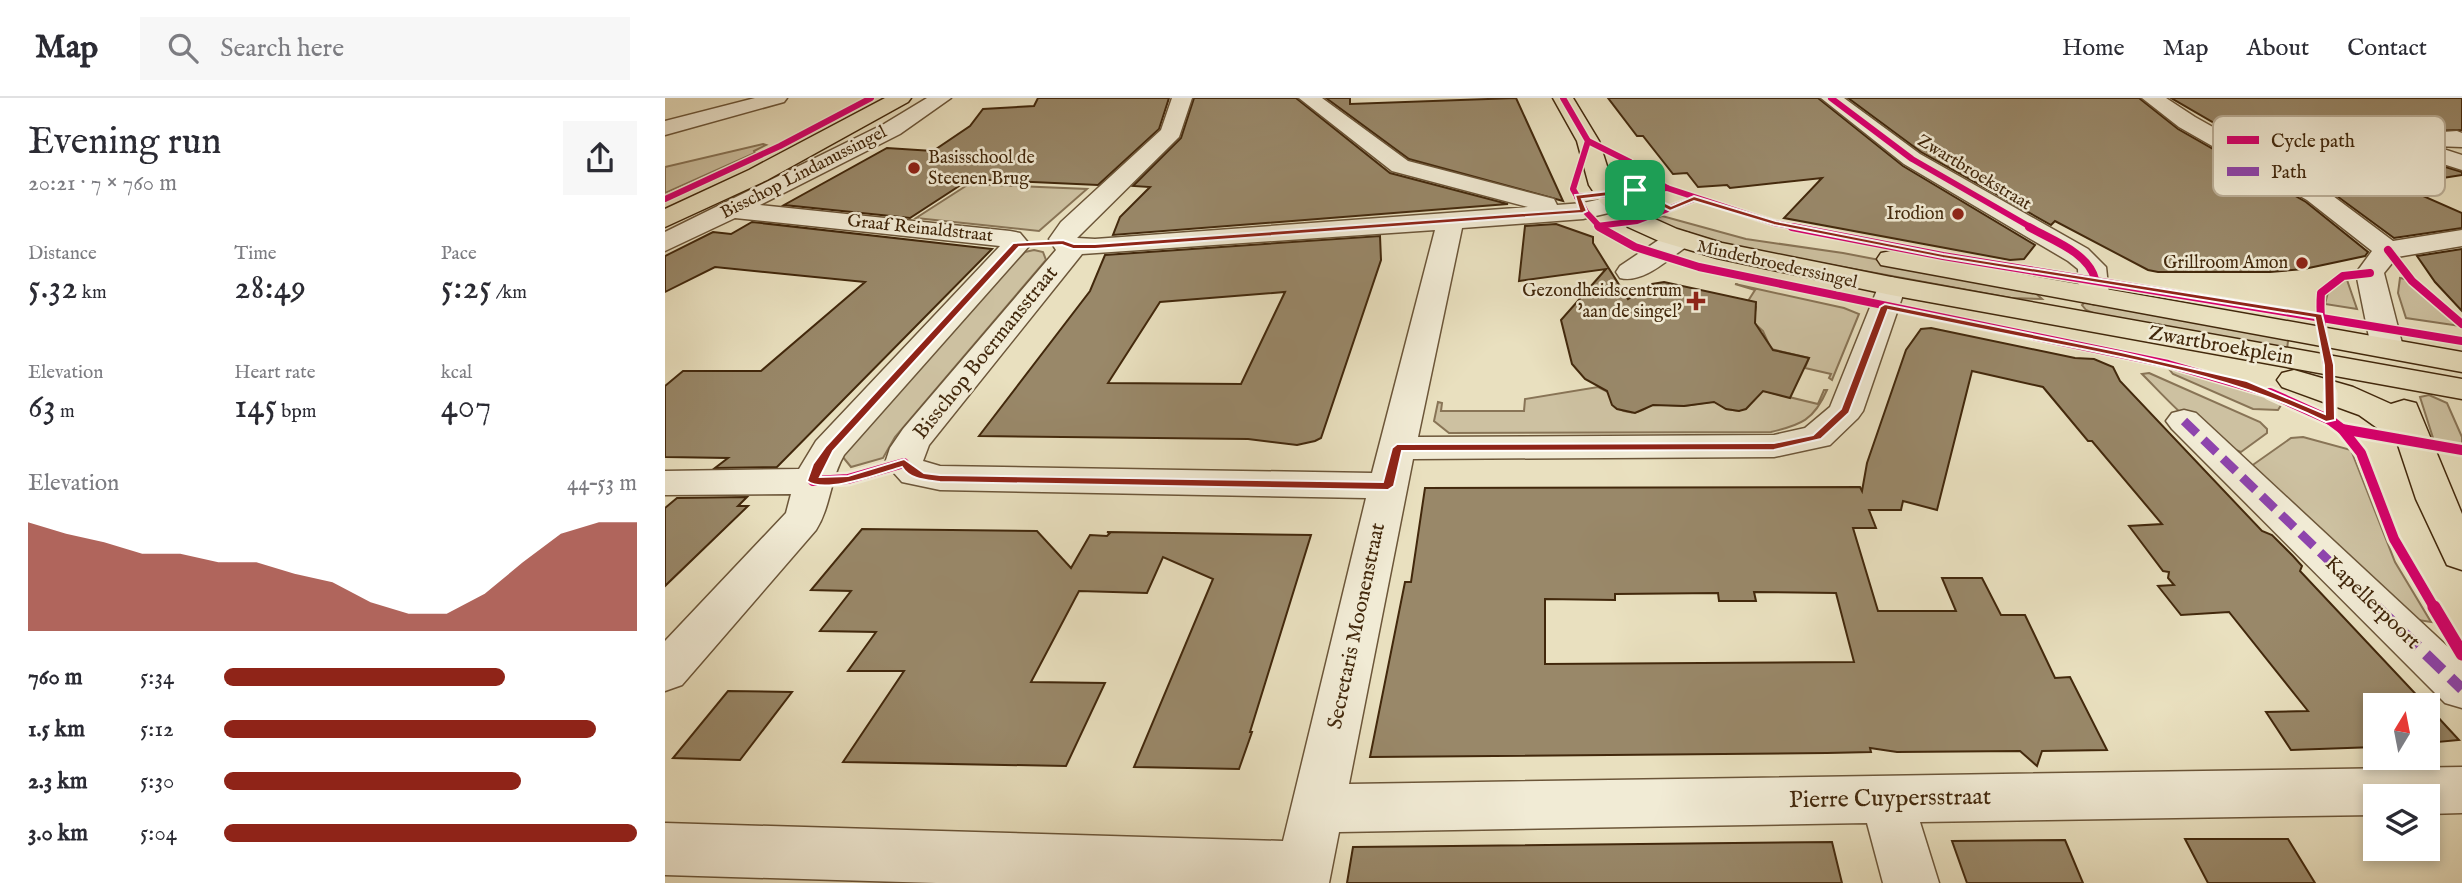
<!DOCTYPE html>
<html lang="en">
<head>
<meta charset="utf-8">
<style>
  :root { --surface:#fff; --page:#f7f7f7; --text:#2b2b33; --muted:#7c7c81; --line:#e1e1e2; --accent:#8f2418 }
  body { margin:0; font-family:"IM FELL English",serif; background:var(--page); color:var(--text); height:100vh; display:flex; flex-direction:column; font-size:26px; white-space:nowrap }
  * { box-sizing:border-box; margin:0 }
  p { font-size:23px; color:var(--muted) }
  .icon { flex:none; width:38px; height:38px; fill:none; stroke:currentColor; stroke-width:2; stroke-linecap:round; stroke-linejoin:round }
  .map { position:relative; flex:1; overflow:hidden }
  .drawer { display:flex; flex-direction:column; background:var(--surface); width:665px }
  .drawer>* { flex:none }
  .needle { width:46px; rotate:10deg }
  .fabs { position:absolute; left:1698px; top:595px; display:grid; gap:14px }
  .fabs a { display:grid; place-items:center; width:77px; height:77px; border-radius:0px; background:var(--surface); box-shadow:0 4px 10px #0003; font-size:35px }
  .pin { position:absolute; display:grid; place-items:center; width:60px; height:60px; color:#fff; margin:-30px; border-radius:14px; box-shadow:0 4px 10px #0006 }
  .round { display:grid; place-items:center; flex:none; width:74px; height:74px; border-radius:0px; background:var(--page) }
  .head { display:flex; align-items:center; justify-content:space-between; height:119px; padding:0 28px }
  h1 { font-size:38px; font-weight:600; line-height:52px }
  .metrics { display:grid; grid-template-columns:repeat(3,1fr); gap:10px; height:119px; padding:7px 28px }
  .metrics div { display:grid; align-content:center }
  .metrics b { font-size:35px; font-weight:600 }
  .metrics small { font-size:19px; font-weight:400 }
  .metrics p { font-size:19px }
  .chart { height:196px; padding:14px 28px }
  .chart p { display:flex; justify-content:space-between }
  .chart svg { width:100%; height:126px; margin-top:7px; fill:var(--accent); opacity:.7 }
  ul { padding:0 28px; list-style:none; font-size:23px }
  li { display:grid; grid-template-columns:112px 84px 1fr; align-items:center; height:52px }
  li i { height:18px; border-radius:9px; background:var(--accent) }
  header { display:flex; align-items:center; gap:42px; box-sizing:border-box; height:98px; padding:0 35px; background:var(--surface); border-bottom:2px solid var(--line) }
  header strong { font-size:33px }
  nav { display:flex; gap:38px; margin-inline-start:auto; font-size:24px }
  .search { width:490px; height:63px; background:var(--page); display:flex; align-items:center; gap:18px; box-sizing:border-box; padding:0 24px; border-radius:0px; color:var(--muted); font-size:26px }
  main { display:flex; flex:1; min-height:0 }
  .map>svg:first-child { display:block }
  .green { fill:#cdc1a1; stroke:#887456; stroke-width:2 }
  .building { fill:#998869; stroke:#42280c; stroke-width:2; fill-rule:evenodd }
  .lines { fill:none; stroke-linecap:round; stroke-linejoin:round }
  .minor-casing { stroke:#6c5639; stroke-width:3 }
  .major-casing { stroke:#42280c; stroke-width:3 }
  .minor { fill:#f1ebd5; fill-rule:evenodd }
  .major { fill:#e9e0bf; fill-rule:evenodd }
  .quiet-far1 { stroke:#8e44ad; stroke-width:9; stroke-dasharray:18 9; stroke-linecap:butt }
  .quiet { stroke:#8e44ad; stroke-width:11; stroke-dasharray:23 11; stroke-linecap:butt }
  .cycleway-far3-casing { stroke:#f1ebd5; stroke-width:9 }
  .cycleway-far2-casing { stroke:#f1ebd5; stroke-width:11 }
  .cycleway-far1-casing { stroke:#f1ebd5; stroke-width:15 }
  .cycleway-casing { stroke:#f1ebd5; stroke-width:18 }
  .cycleway-far3 { stroke:#d6006c; stroke-width:6 }
  .cycleway-far2 { stroke:#d6006c; stroke-width:8 }
  .cycleway-far1 { stroke:#d6006c; stroke-width:10 }
  .cycleway { stroke:#d6006c; stroke-width:13 }
  .route { fill:#8f2418; stroke:#fff; stroke-width:2; fill-rule:evenodd }
  .poi-dot { fill:#8f2418; stroke:#f1ebd5; stroke-width:2.5 }
  .labels { text-anchor:middle; dominant-baseline:central; stroke-width:5; stroke-linejoin:round; paint-order:stroke }
  .far-poi-label { font-size:18px; fill:#42280c; stroke:#f1ebd5; text-anchor:end }
  .far-street-label { font-size:18px; fill:#42280c; stroke:#f1ebd5 }
  .street-label { font-size:21px; fill:#42280c; stroke:#f1ebd5 }
  .near-street-label { font-size:24px; fill:#42280c; stroke:#f1ebd5 }
  .key { fill:#f1ebd5; stroke:#bcb099; stroke-width:2 }
  .key-label { font-size:19px; fill:#42280c }
</style>
</head>
<body>
<header>
<strong>Map</strong>
<div class="search"><svg class="icon" aria-label="search" viewBox="0 0 24 24"><circle cx="10" cy="10" r="6"/><path d="M15 15l6 6"/></svg>Search here</div>
<nav><a>Home</a><a>Map</a><a>About</a><a>Contact</a></nav>
</header>
<main>
<section class="drawer">
<div class="head"><div><h1>Evening run</h1><p>20:21 · 7 × 760 m</p></div><a class="round"><svg class="icon" aria-label="share" viewBox="0 0 24 24"><path d="M12 15V3M7 8l5-5 5 5M5 13v7h14v-7"/></svg></a></div>
<div class="metrics">
<div><p>Distance</p><b>5.32<small> km</small></b></div>
<div><p>Time</p><b>28:49</b></div>
<div><p>Pace</p><b>5:25<small> /km</small></b></div>
</div>
<div class="metrics">
<div><p>Elevation</p><b>63<small> m</small></b></div>
<div><p>Heart rate</p><b>145<small> bpm</small></b></div>
<div><p>kcal</p><b>407</b></div>
</div>
<div class="chart"><p><span>Elevation</span>44–53 m</p>
<svg viewBox="0 0 160 44" preserveAspectRatio="none"><path d="M0 44V6L10 10L20 13L30 17L40 17L50 20L60 20L70 24L80 27L90 34L100 38L110 38L120 31L130 20L140 10L150 6L160 6V44z"/></svg>
</div>
<ul>
<li><b>760 m</b>5:34<i style="width:68%"></i></li>
<li><b>1.5 km</b>5:12<i style="width:90%"></i></li>
<li><b>2.3 km</b>5:30<i style="width:72%"></i></li>
<li><b>3.0 km</b>5:04<i style="width:100%"></i></li>
</ul>
</section>
<div class="map">
<svg width="1797" height="785" viewBox="0 0 1797 785">
  <rect width="100%" height="100%" fill="#e9e0bf"/>
  <filter id="stains"><feTurbulence type="fractalNoise" baseFrequency=".00286" numOctaves="4"/><feColorMatrix values="0 0 0 0 .2 0 0 0 0 .09 0 0 0 0 .02 0 0 0 .5 -.17"/></filter>
  <radialGradient id="worn" r=".72"><stop offset=".6" stop-color="#630" stop-opacity="0"/><stop offset="1" stop-color="#630" stop-opacity=".3"/></radialGradient>
  <g class="green">
    <polygon points="98,46 101,47 89,53 90,55 0,95 0,69"/>
    <polygon points="304,86 422,91 374,133 251,120"/>
    <polygon points="997,118 1081,141 1178,155 1366,191 1377,201 1346,200 1047,145 987,121"/>
    <polygon points="369,152 378,154 381,162 230,339 218,360 186,369 177,358 342,172 360,154"/>
    <polygon points="1676,180 1682,182 1692,211 1660,206 1663,194"/>
    <polygon points="1735,180 1746,182 1750,190 1795,228 1741,220 1733,195"/>
    <polygon points="1070,186 1179,210 1194,216 1167,282 1164,280 1166,276 1140,270 1144,260 1106,251 1098,233 1088,224 1091,209 1083,203 1090,192"/>
    <polygon points="1420,204 1624,235 1622,251 1433,217 1421,212 1417,207"/>
    <polygon points="1504,271 1567,285 1618,304 1613,312 1588,311 1508,276"/>
    <path d="M1484,275L1595,324L1602,331V335L1576,354C1536,341 1506,305 1477,276Z"/>
    <path d="M933,289L947,296L946,304C956,317 974,318 986,306L1019,308L1052,303L1061,311L1074,313L1091,294L1099,293L1153,306L1159,292H1162C1149,322 1136,327 1106,334L784,335L769,323L773,304L777,305L776,313H859L860,301Z"/>
    <polygon points="1764,297 1782,305 1797,339 1797,347 1769,343 1755,299"/>
    <polygon points="1638,339 1686,352 1730,464 1766,524 1734,519 1582,371 1626,340"/>
  </g>
  <g class="building">
    <polygon points="373,0 504,0 494,31 433,87 305,81 245,120 119,107 222,50 268,53 305,28 318,11 369,8"/>
    <polygon points="529,0 631,0 725,75 843,106 448,137 455,119 485,89 468,88 516,40"/>
    <polygon points="661,0 685,0 685,6 851,0 898,103 744,61"/>
    <polygon points="943,0 1153,0 1238,68 1370,147 1359,161 1345,162 1119,120 1157,80 1065,90 1062,87 1033,89 1022,75 1008,76 978,38 972,38"/>
    <polygon points="1183,0 1474,0 1513,31 1641,104 1703,154 1700,158 1639,171 1605,174 1493,174 1483,172 1390,123 1386,127 1256,54"/>
    <polygon points="1506,0 1797,0 1797,32 1733,34 1724,36 1720,43 1724,52 1797,74 1797,77 1733,87 1797,115 1797,130 1729,140 1661,90"/>
    <polygon points="87,124 327,151 112,369 50,370 63,360 0,359 0,288 18,273 96,273 200,184 50,169 0,194 0,158 48,134 66,136"/>
    <polygon points="891,126 928,139 928,145 963,201 987,186 999,184 1091,204 1090,225 1108,252 1144,260 1125,300 1098,293 1081,311 1074,313 1061,311 1049,304 1019,308 988,307 970,315 952,311 947,307 942,293 920,281 907,266 896,222 941,171 854,183 860,128"/>
    <path d="M715,138L716,162L656,340L650,343L632,347L583,341L314,338L425,193L440,157ZM620,194L576,286L443,285L495,204Z"/>
    <polygon points="1797,151 1797,213 1770,184 1752,158"/>
    <path d="M1266,230L1410,260L1429,261L1448,269L1455,283L1597,433L1607,437L1628,458L1637,468L1635,473L1761,607H1710V649L1626,652L1601,614L1643,613L1564,514L1516,517L1493,488L1509,487L1503,480L1504,474L1498,473L1464,428L1497,426L1427,343H1423L1378,289L1307,273L1272,412L1238,403L1236,412H1204L1211,430H1188L1213,513H1291L1277,480H1317L1336,517H1360L1390,580L1405,579L1442,652L1377,653L1372,668L1355,653L1232,654L1205,650L1206,654L1162,655L705,659L740,484H746L760,390L1195,389L1197,393L1202,365L1241,252L1256,231ZM1089,494L1171,495L1189,564L880,566V501L950,502V496L1053,495L1054,503H1091Z"/>
    <polygon points="82,399 73,408 83,408 0,488 0,410 12,400"/>
    <polygon points="197,431 372,433 406,470 425,437 442,438 445,435 442,434 646,437 585,634 587,634 574,671 523,670 469,669 548,481 498,459 482,495 414,493 366,584 440,585 401,668 178,664 239,573 183,573 211,534 155,533 186,493 146,492"/>
    <polygon points="63,593 127,594 75,662 8,660"/>
    <polygon points="1762,608 1770,616 1794,642 1762,645"/>
    <polygon points="1520,741 1623,741 1650,785 1543,785"/>
    <polygon points="1400,742 1418,785 1302,785 1287,743"/>
    <polygon points="1167,744 1177,785 682,785 688,749"/>
  </g>
  <g class="lines">
    <defs>
      <g id="minor">
        <polygon points="90,0 122,0 119,4 0,37 0,23"/>
        <path d="M262,0H286L235,36L95,107L345,133L355,135L365,147L179,357C165,381 166,408 151,432L17,587L0,593V543L121,415L126,396L0,397V373L134,371L151,343L335,148L70,120L0,153V134L219,26Z"/>
        <path d="M507,0H527L514,39L412,140L430,141L863,109L727,73L634,0H657L743,63L889,101L892,107L918,105L981,91L990,94L994,99L990,104L918,121L797,130L753,339L1109,337L1140,330L1165,309L1216,182L1226,179L1236,182L1241,188L1198,313L1193,320L1165,347L1109,359L748,361L684,686L1797,669V715L1762,716V698H1710V717L1255,724L1274,785H1218L1202,725L674,734L664,785H271L0,777V725L618,743L701,400L275,392L237,384L220,365L225,350L238,331L391,152L384,141L396,124L496,32ZM770,132L707,375L275,368L258,363L264,347L417,156Z"/>
        <polygon points="1156,0 1179,0 1255,56 1423,151 1441,169 1444,197 1439,203 1429,206 1419,203 1414,197 1413,171 1403,163 1239,66"/>
        <polygon points="1477,0 1501,0 1530,19 1660,92 1728,143 1797,132 1797,148 1732,159 1719,175 1738,249 1733,256 1722,259 1711,256 1706,249 1691,175 1707,153 1642,102 1514,29"/>
        <polygon points="1792,33 1797,35 1797,49 1769,48 1797,57 1797,72 1725,49 1722,44 1725,39 1733,37"/>
        <path d="M1014,133L1024,135L1028,141L1024,147C1004,160 979,186 955,180L951,174L955,168L1004,135Z"/>
        <polygon points="1519,312 1531,315 1797,562 1797,610 1780,605 1507,331 1501,323 1507,315"/>
      </g>
      <g id="major">
        <polygon points="220,0 246,0 243,4 102,82 0,129 0,111 84,72"/>
        <polygon points="888,0 908,0 934,43 948,87 954,95 981,117 1012,131 1057,145 1226,179 1797,281 1797,301 1226,197 1052,160 994,143 963,129 936,105 924,87 912,43"/>
        <polygon points="1226,153 1797,254 1797,274 1216,167 1212,161 1216,155"/>
        <polygon points="1629,272 1688,289 1726,306 1739,302 1751,305 1797,416 1797,472 1782,467 1751,401 1732,344 1694,317 1617,289 1612,282 1617,275"/>
      </g>
    </defs>
    <use href="#minor" class="minor-casing"/>
    <use href="#major" class="major-casing"/>
    <use href="#minor" class="minor"/>
    <use href="#major" class="major"/>
    <polyline class="quiet-far1" points="1519,323 1714,511"/>
    <polyline class="quiet" points="1712,509 1797,591"/>
    <defs>
      <g id="cycleway-far3">
        <polyline points="898,0 923,43 908,91 921,114 936,130"/>
        <polyline points="1166,0 1247,61 1367,130"/>
        <polyline points="923,43 965,64 973,74 1002,90 1109,125 1136,130"/>
        <polyline points="912,99 1002,90"/>
        <polyline points="0,101 115,48 206,0"/>
        <polyline points="932,128 972,123 1029,101"/>
      </g>
      <g id="cycleway-far2">
        <polyline points="934,129 970,149 1034,169 1503,266 1609,297"/>
        <polyline points="1127,129 1278,158 1797,243"/>
        <path d="M1364,129C1386,142 1423,154 1430,181"/>
        <polyline points="1723,152 1747,183 1797,226"/>
        <path d="M1665,297C1664,262 1653,229 1656,195L1678,178L1705,175"/>
      </g>
      <g id="cycleway-far1">
        <polyline points="1605,295 1665,322"/>
        <polyline points="1665,295 1665,322 1677,331 1797,352"/>
        <polyline points="1677,331 1696,355 1729,441 1770,511"/>
        <polyline points="148,383 183,381 239,365"/>
      </g>
      <polyline id="cycleway" points="1769,509 1797,556"/>
    </defs>
    <use href="#cycleway-far3" class="cycleway-far3-casing"/>
    <use href="#cycleway-far2" class="cycleway-far2-casing"/>
    <use href="#cycleway-far1" class="cycleway-far1-casing"/>
    <use href="#cycleway" class="cycleway-casing"/>
    <use href="#cycleway-far3" class="cycleway-far3"/>
    <use href="#cycleway-far2" class="cycleway-far2"/>
    <use href="#cycleway-far1" class="cycleway-far1"/>
    <use href="#cycleway" class="cycleway"/>
  </g>
  <path class="route" d="M970,90L1006,108L1029,98L1111,123L1278,156L1657,216L1669,267L1670,322L1661,324C1580,284 1500,268 1412,250C1349,238 1286,225 1223,212L1184,315L1156,341L1109,352L737,353L729,388L723,392L275,384C261,382 245,382 237,369C216,375 160,397 142,383L148,366L161,348L348,145L398,142L409,146H430L914,111L910,97ZM969,95L1005,113L1029,103L1109,127L1278,160L1650,220L1659,267L1660,316L1582,283L1456,254L1220,206L1215,209L1176,311L1148,337L1109,345L732,346L727,350L718,384L275,377L259,375L239,361L183,378L155,379L168,353L354,149L397,147L408,151H430L918,115L922,113L917,101Z"/>
  <g class="poi-dot">
    <circle cx="249" cy="70" r="7"/>
    <circle cx="1293" cy="116" r="7"/>
    <circle cx="1637" cy="165" r="7"/>
    <path d="M1027.5 192.5h7v7h7v7h-7v7h-7v-7h-7v-7h7z"/>
  </g>
  <g class="labels">
    <g class="far-poi-label">
      <text x="263" y="60" text-anchor="start">Basisschool de<tspan x="263" dy="21">Steenen Brug</tspan></text>
      <text x="1279" y="116">Irodion</text>
      <text x="1623" y="165">Grillroom Amon</text>
      <text x="1017" y="193">Gezondheidscentrum<tspan x="1017" dy="21">'aan de singel'</tspan></text>
    </g>
    <g class="far-street-label">
      <text transform="translate(139 75) rotate(-27)">Bisschop Lindanussingel</text>
      <text transform="translate(1309 75) rotate(31)">Zwartbroekstraat</text>
      <text transform="translate(255 131) rotate(6)">Graaf Reinaldstraat</text>
      <text transform="translate(1112 167) rotate(13)">Minderbroederssingel</text>
    </g>
    <g class="street-label">
      <text transform="translate(1556 248) rotate(10)">Zwartbroekplein</text>
      <text transform="translate(321 255) rotate(-51)">Bisschop Boermansstraat</text>
      <text transform="translate(1707 505) rotate(44)">Kapellerpoort</text>
      <text transform="translate(692 528) rotate(-78)">Secretaris Moonenstraat</text>
    </g>
    <g class="near-street-label">
      <text transform="translate(1225 701) rotate(-1)">Pierre Cuypersstraat</text>
    </g>
  </g>
  <rect x="1548" y="18" width="232" height="80" rx="10" class="key"/>
  <rect x="1562" y="38" width="32" height="8" fill="#d6006c"/>
  <rect x="1562" y="69" width="32" height="9" fill="#8e44ad"/>
  <g class="key-label">
    <text x="1606" y="49">Cycle path</text>
    <text x="1606" y="80">Path</text>
  </g>
  <rect width="100%" height="100%" filter="url(#stains)"/>
  <rect width="100%" height="100%" fill="url(#worn)"/>
</svg>
<div class="fabs">
<a><svg class="needle" viewBox="-14 -14 28 28"><path d="M0-13l5 13h-10z" fill="#e53935"/><path d="M0 13l5-13h-10z" fill="#7c7c81"/></svg></a>
<a><svg class="icon" aria-label="layers" viewBox="0 0 24 24"><path d="M12 4l9 5-9 5-9-5zM3 14l9 5 9-5"/></svg></a>
</div>
<div class="pin" style="left:970px;top:92px;background:#1e9e55"><svg class="icon" aria-label="arrive" viewBox="0 0 24 24"><path d="M6 21V4h12l-3 4 3 4H6"/></svg></div>
</div>
</main>
</body>
</html>
